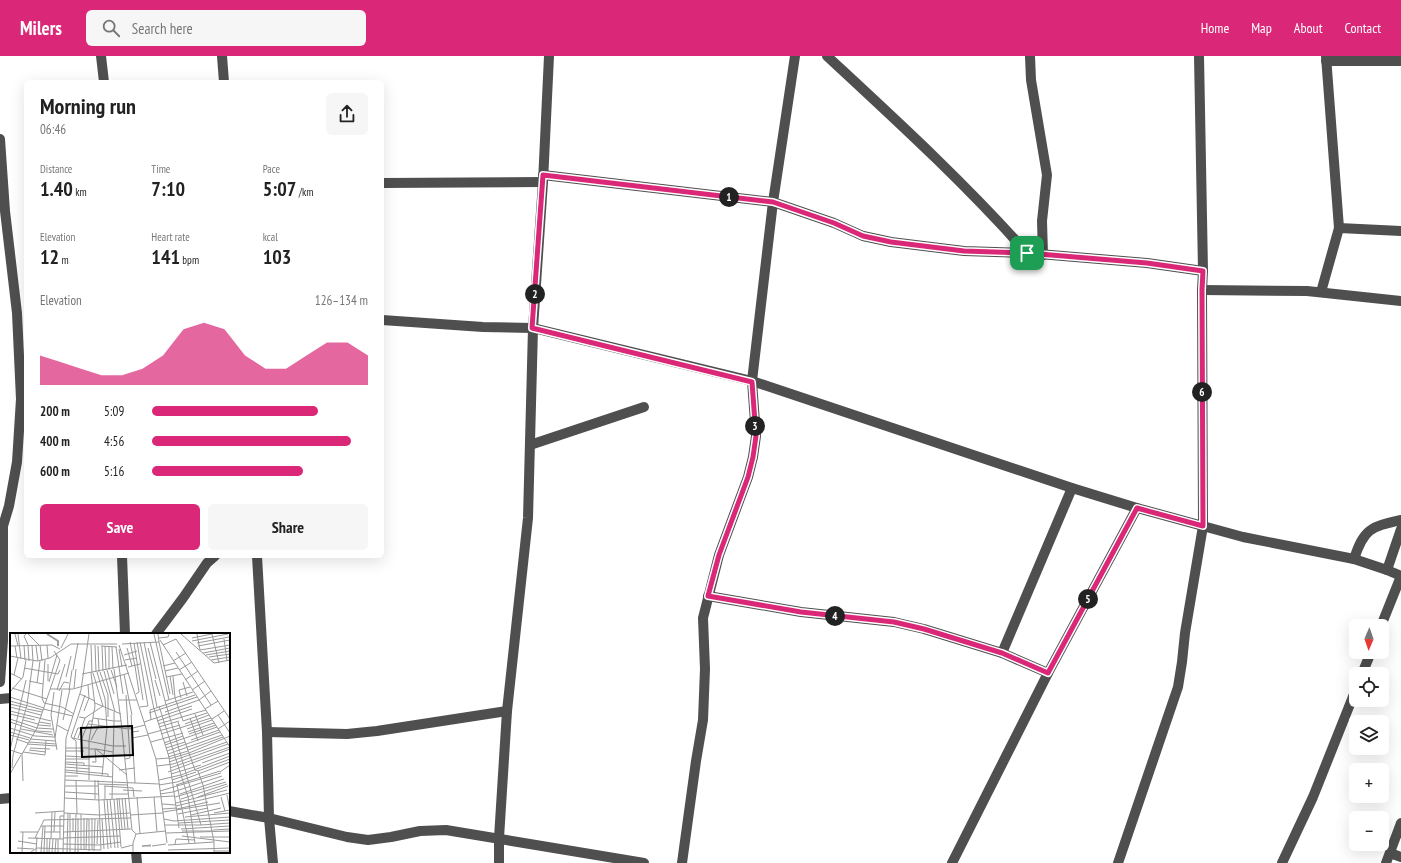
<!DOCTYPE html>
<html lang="en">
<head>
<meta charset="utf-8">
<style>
  :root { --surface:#fff; --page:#f6f6f6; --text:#222; --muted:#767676; --accent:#db2777 }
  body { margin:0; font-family:"PT Sans Narrow",sans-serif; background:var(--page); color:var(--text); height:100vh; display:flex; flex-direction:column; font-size:15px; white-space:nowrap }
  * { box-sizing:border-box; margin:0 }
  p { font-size:13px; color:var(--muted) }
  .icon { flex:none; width:22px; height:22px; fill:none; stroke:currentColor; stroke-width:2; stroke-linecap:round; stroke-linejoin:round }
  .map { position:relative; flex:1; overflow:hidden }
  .side { position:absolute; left:24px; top:24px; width:360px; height:478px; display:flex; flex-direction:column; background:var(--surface); border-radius:6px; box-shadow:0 4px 16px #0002 }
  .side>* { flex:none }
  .needle { width:26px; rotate:182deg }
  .buttons { position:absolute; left:1349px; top:563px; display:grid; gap:8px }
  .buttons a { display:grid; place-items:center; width:40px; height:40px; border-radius:6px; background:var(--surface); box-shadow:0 4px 16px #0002; font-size:20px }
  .pin { position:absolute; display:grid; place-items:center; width:34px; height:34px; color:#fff; margin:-17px; border-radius:8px; box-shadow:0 2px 6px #0006 }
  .km { position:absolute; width:20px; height:20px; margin:-10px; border-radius:50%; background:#222; color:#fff; font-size:11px; line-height:20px; text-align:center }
  .round { display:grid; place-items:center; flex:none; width:42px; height:42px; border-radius:6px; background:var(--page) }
  .overview { display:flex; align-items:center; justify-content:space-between; height:68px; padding:0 16px }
  h1 { font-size:22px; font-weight:700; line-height:30px }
  .stats { display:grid; grid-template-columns:repeat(3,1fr); gap:6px; height:68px; padding:4px 16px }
  .stats div { display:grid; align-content:center }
  .stats b { font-size:20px; font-weight:700 }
  .stats small { font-size:11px; font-weight:400 }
  .stats p { font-size:11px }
  .chart { height:112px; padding:8px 16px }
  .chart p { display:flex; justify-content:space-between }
  .chart svg { width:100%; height:72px; margin-top:4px; fill:var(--accent); opacity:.7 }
  .cta { display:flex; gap:8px; margin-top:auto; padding:8px 16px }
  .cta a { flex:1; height:46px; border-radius:6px; background:var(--accent); color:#fff; font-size:16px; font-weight:700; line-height:46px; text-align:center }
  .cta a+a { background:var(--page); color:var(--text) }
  ul { padding:0 16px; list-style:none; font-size:13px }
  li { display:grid; grid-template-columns:64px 48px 1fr; align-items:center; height:30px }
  li i { height:10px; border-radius:5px; background:var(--accent) }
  header { display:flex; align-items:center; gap:24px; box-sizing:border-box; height:56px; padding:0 20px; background:var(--accent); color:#fff }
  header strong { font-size:19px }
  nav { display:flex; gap:22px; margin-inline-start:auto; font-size:14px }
  .search { width:280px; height:36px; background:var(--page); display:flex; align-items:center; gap:10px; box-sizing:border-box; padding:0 14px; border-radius:6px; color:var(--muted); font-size:15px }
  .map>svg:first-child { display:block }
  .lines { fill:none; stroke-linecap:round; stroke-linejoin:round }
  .minor { stroke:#4f4f4f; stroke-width:10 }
  .route-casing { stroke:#fff; stroke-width:8 }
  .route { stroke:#db2777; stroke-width:5 }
  .inset-river { fill:none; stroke:#9d9d9d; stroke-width:2 }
  .inset-road { fill:none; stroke:#999; stroke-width:1 }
  .view { fill:#000; fill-opacity:0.15; stroke:#000; stroke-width:2 }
  .inset-edge { fill:none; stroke:#000; stroke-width:2 }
</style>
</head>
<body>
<header>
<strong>Milers</strong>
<div class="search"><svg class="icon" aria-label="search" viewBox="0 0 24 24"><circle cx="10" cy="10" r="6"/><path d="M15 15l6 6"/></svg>Search here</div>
<nav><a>Home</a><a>Map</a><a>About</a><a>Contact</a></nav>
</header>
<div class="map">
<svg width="1401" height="807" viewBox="0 0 1401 807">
  <rect width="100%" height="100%" fill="#fff"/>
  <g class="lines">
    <g class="minor">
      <polyline points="101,0 104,26"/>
      <polyline points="222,0 224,26"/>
      <path d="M827,0C896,64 965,127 1027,197L1147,207L1203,215"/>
      <polyline points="1030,0 1031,24 1047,119 1042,165 1043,199"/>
      <polyline points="1326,5 1401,5"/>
      <polyline points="0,83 5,155 17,257 21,343 17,406 9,450 3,470 3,585 0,626"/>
      <polyline points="543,119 773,146 834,167 863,180 891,186 964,195 1027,197"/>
      <polyline points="382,127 543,126"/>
      <polyline points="1339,172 1401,175"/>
      <polyline points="1202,234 1307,235 1401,245"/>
      <polyline points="1321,236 1339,172 1326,0"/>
      <polyline points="382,264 483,271 533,272 752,325 1072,432 1137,452 1243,481 1354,503 1387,514 1401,520"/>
      <polyline points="530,389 644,351"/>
      <polyline points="122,500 125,578"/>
      <polyline points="257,500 267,676 269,762 273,807"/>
      <path d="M1354,503C1364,473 1370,471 1401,464"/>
      <polyline points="1387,514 1401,473"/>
      <polyline points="708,540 801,556 894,566 924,573 1002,597"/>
      <polyline points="1381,570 1401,520"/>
      <polyline points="156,578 183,542 207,507 215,500"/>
      <polyline points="1048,617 1002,597 1072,432"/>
      <polyline points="1362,618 1371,596"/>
      <polyline points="0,643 11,642"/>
      <polyline points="267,676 347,678 377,675 507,655"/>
      <polyline points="0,743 11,742"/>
      <polyline points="229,755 269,762 347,781 368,784 391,781 420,775 446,774 644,807"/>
      <polyline points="136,796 137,807"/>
      <polyline points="1390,797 1401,801"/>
      <polyline points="499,807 499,782 507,655 528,462 533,272 543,126 549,0"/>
      <polyline points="682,807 696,705 703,664 705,613 703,562 719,499 748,421 753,401 756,380 752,325 773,146 795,0"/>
      <polyline points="952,807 1048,617 1137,452"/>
      <polyline points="1118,807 1178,631 1182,606 1185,577 1203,470 1202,234 1203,215 1199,0"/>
      <polyline points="1282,807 1313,741 1356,633"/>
      <polyline points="1386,807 1401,767"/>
    </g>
  </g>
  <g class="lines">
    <defs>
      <polygon id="route" points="543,119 773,146 834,167 863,180 891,186 964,195 1027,197 1147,207 1203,215 1202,234 1203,470 1137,452 1048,617 1002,597 924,573 894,566 801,556 708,540 719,499 748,421 753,401 756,380 752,326 532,272"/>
    </defs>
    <use href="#route" class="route-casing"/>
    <use href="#route" class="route"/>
  </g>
  <g transform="translate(10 577)">
    <rect width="220" height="220" fill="#fff"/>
    <path class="inset-river" d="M37,1L48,8V13"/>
    <path class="inset-road" d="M5,1L8,13M8,1L11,26M16,1L14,3L18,12M18,1L29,12M144,1L159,67M171,1L204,30L220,27M187,1L190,17L220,12M202,1L209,30M149,5L158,4L159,1M182,5L202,1M214,6L217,28M150,7L220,114M182,8L218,1M120,9L125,33M127,9L138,73L130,74M130,9L144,76L159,124L169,195M134,9L147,74M140,9L155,68L183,59M149,9L160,61M124,10L133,67M187,10L219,4M112,11L149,9L148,1M14,12L15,27M30,12L32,28M37,12L38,25M81,12L82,40M85,12L86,39M109,12L146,126L157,210M153,12L166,6L220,86M0,13L42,12L50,16M5,13L7,25M18,13L19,28M26,13L28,28M88,13L89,39M91,13L107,14M92,13L93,38M95,13L96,37M99,13V37M188,13L220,7M102,14L103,36M106,14L113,61M51,15L58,1M117,15L122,33M138,15L146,46M109,16L112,34M166,19L201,72M193,20L220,15M114,22L127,18M196,22L220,18M0,23L27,28L40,25L61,11H107M199,24L220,21M35,27L32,65L34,70L52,74L64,81M115,27L127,25M201,27L220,24M163,28L176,20M125,33L129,59L126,61M153,33L165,30M118,34L130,31M14,35L48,41L50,37M104,36L111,88M63,37L68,10M97,37L104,61M101,37L107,54M169,37L182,29M94,38L105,79M155,38L168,35M87,39L95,66L97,94L92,143M90,39L98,62V84M0,40L12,46M83,40L93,73M72,41L117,32M114,41L119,67M4,42L8,25M160,43L163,62M163,43L165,65L173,88L197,80M56,44L61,23M156,44L172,41M145,47L150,63M175,47L188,38M19,48L33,51M38,48V31M39,49L47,22M173,49L177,63M27,50L30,28M2,55L37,66M64,55L66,36M40,56H63L119,40M47,57L55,31M59,57L62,37M182,57L195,48M49,58L54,49L59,50M0,59L13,44L16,27M44,59L41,82L45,105M70,61L85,68M0,64L34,75M171,65L169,57L180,54M109,67H127M119,67L122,82M189,67L201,58M0,68L33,77M85,70L111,81M0,71L17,75M149,73L178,164L185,210M0,74L31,82M17,76L32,79M33,76L63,83M195,76L208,68M70,77L75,62M0,78L41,88M74,78L79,65L78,52M104,79V88H111L122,197L126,201M155,79L189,67M139,80L187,64M0,81L25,87M185,81L193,102M121,82L122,96M208,82L220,100M69,84L75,85L93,73M83,85L104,88L102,166M180,85L188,108M0,86L27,95M202,86L214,78M13,87L28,91M53,87L60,56M141,87L140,77L185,62M147,88L182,76M0,89L27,98L42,99M29,89L41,91M134,89L182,73M168,89L185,137L188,138L193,152L204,209M78,91L119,96L135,92M148,91L196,77M175,91L199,82M28,92L41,93M47,92L58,98M149,94L169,88M0,95L25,103L44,104M27,95L43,96M11,96L43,102M177,96L202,87M208,96L220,88M0,99L20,105M178,99L204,90M138,101L170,92M151,101L201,85M179,101L206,92M0,102L19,107M62,105L103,113H116M64,105L68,95H72M68,105L75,85M72,105L79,88H83M122,105L138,102M6,106L18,110M20,106L45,108M81,107L89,92L88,86M181,107L209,97M19,109L46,111M141,109L173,100M154,110L173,103M17,111L47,113M155,112L207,94M20,115L40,116M56,115H79M156,115L175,109M79,116H86L117,142M86,116L103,119M0,117L12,121L27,95L50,27L44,18M0,117L16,47M19,117L36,119M47,117L45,105L52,57M178,117L213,104M56,118H74M157,118L210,99M13,119L35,122L36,107M179,120L220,103M12,121L13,148M158,121L212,102M56,123L75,124M158,124L178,118M55,126H80M115,126L120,125L116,62M146,126L159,125M159,126L179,120M55,129L74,130V133M82,129H86L85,116M159,129L217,109M192,130L220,120M55,131L93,134M147,133L163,131L218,111M55,134L80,136M2,135L3,122L17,72L23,28L22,12M160,135L220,114M55,137L67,138M109,137L125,135M67,138L98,141V144M188,138L220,126M55,139L103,144M158,139L220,116M210,139L220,132M0,141L11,122M67,141L66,108L61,104L70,77M161,141L191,132M55,143H68M55,147L149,151M66,147L67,181M79,147V107L85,73L81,40M88,147L91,217M149,147L171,142L220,123M162,147L186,139M125,150L122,99L129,98M88,151L117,152M149,152L167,149L220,129M166,152L210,138M167,152L179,210M55,153H88M94,153L123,155L124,164M113,157L132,158M150,158L211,140M55,159L88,161M99,161H118M150,161L163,159L212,143M170,161L214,146M217,162L220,178M127,164L130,201M144,164L147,199M165,164L216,149M188,164L218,153M211,164L215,178M54,165L89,167L164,163M107,165L111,214M109,165L112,196M112,165L115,196M115,165L118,196M85,166V147M94,166L98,216M95,166V153M97,166L101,215M100,166L105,215M104,166L108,215M171,166L217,151M166,170L217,157M152,171L166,172M166,173L220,160M153,176L167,175M167,176L198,169M153,179L210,170M25,180L54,178M54,180L89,182L120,180M204,180L220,177M168,181L198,175M120,182L153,180M181,182L211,175M175,184L220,180M92,186L94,216M154,186L164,188L220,184M169,190L220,187M155,192H191L155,68M191,192L220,190M31,193L34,187L121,185M171,196L220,193M203,197L220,196M172,198H203M10,199H28M34,199H50M44,199L45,179M54,199L121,196M63,199V185M156,200L220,198M172,203L220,209M190,204H220M18,205L53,206M25,205L31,193H54M53,205L110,203M41,206L42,179M50,206V183H54M8,208L27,211M53,211L89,212L111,209M87,211L88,187M165,211L166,206L185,207M158,212L204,209V219M141,213H132L141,212M142,213L156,211M7,215L24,216M111,215L123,212M71,217V181M74,217V185M76,217L77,185M82,217V185M158,217L220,215M79,218V186M84,218L85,186M204,218H220M12,219L13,199M21,219L27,215L91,217M26,219L27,204M31,219L33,193M34,219L35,193M37,219V205M39,219L40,206M42,219L43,206M45,219L46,206M48,219V206M53,219L56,105L71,57L79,1M57,219L58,180M60,219V181M65,219L66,181M68,219V185M123,219V210L126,201L156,198"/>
    <path class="view" d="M122,93L123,122L72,124L71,95Z"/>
    <rect width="220" height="220" class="inset-edge"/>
  </g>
</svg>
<div class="buttons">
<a><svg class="needle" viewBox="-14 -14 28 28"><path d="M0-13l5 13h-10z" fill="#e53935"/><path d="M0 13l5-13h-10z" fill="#767676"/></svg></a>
<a><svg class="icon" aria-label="locate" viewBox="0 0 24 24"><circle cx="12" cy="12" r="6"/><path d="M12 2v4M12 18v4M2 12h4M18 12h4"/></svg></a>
<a><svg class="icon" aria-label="layers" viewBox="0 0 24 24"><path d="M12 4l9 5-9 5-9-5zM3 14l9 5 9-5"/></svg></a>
<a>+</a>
<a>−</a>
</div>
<div class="pin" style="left:1027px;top:197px;background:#1e9e55"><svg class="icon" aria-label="arrive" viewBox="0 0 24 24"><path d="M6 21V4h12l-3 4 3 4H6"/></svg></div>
<b class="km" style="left:729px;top:141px">1</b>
<b class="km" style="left:535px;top:238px">2</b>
<b class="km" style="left:755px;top:370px">3</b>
<b class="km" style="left:835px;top:560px">4</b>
<b class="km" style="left:1088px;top:543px">5</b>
<b class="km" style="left:1202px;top:336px">6</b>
<section class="side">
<div class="overview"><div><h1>Morning run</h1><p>06:46</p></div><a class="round"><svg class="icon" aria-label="share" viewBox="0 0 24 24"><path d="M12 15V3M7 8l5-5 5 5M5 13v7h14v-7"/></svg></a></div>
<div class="stats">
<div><p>Distance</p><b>1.40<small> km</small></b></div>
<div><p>Time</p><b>7:10</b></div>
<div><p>Pace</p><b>5:07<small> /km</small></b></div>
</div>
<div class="stats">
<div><p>Elevation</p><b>12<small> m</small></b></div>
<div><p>Heart rate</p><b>141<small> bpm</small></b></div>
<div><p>kcal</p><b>103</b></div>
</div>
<div class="chart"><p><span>Elevation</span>126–134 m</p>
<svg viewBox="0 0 160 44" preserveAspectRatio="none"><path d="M0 44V26L10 30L20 34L30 38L40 38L50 34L60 26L70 10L80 6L90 10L100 26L110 34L120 34L130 26L140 18L150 18L160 26V44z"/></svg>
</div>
<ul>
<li><b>200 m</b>5:09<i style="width:77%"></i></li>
<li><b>400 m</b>4:56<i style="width:92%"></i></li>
<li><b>600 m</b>5:16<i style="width:70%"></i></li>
</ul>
<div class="cta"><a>Save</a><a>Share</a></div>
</section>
</div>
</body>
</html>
